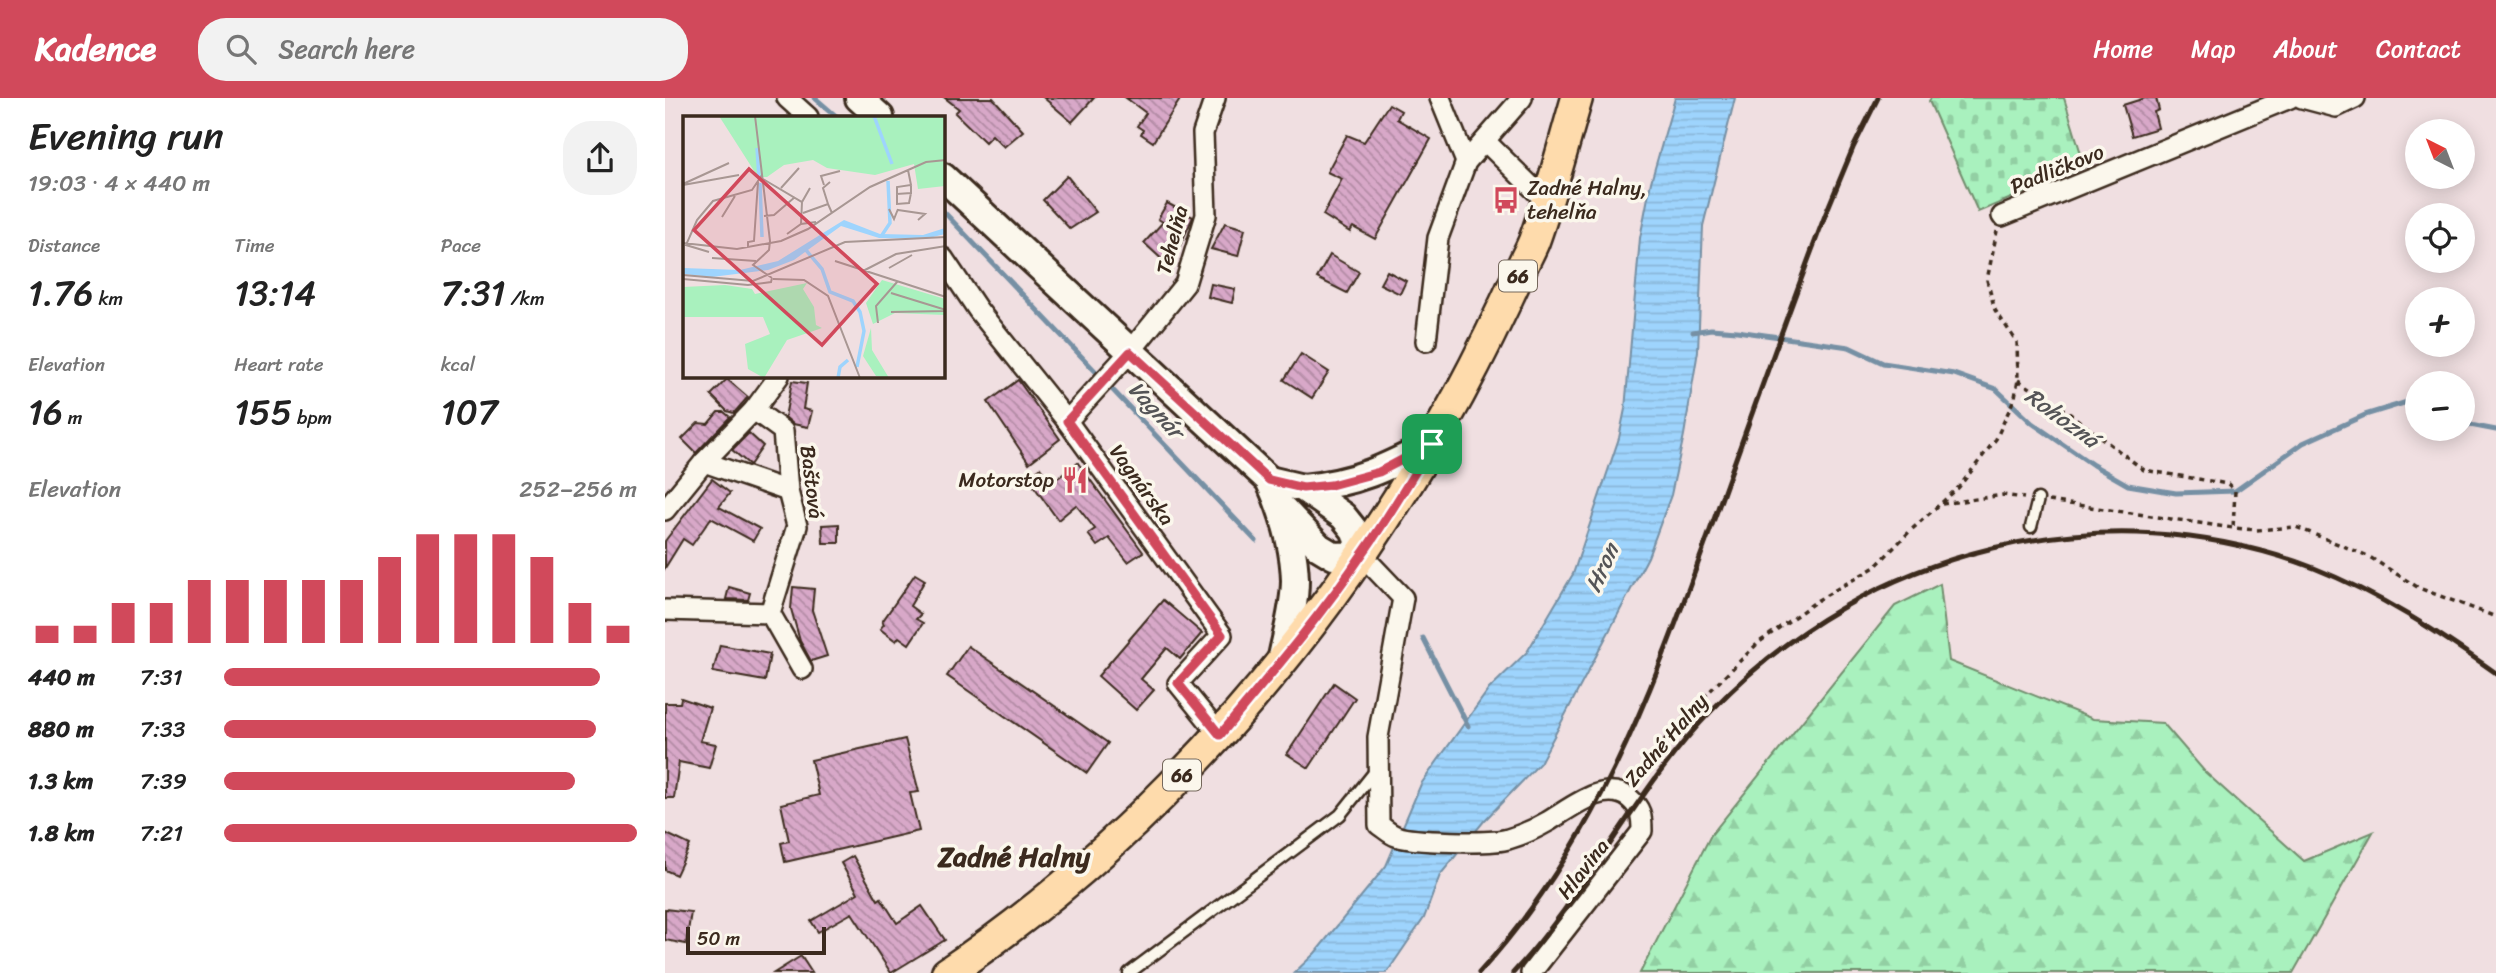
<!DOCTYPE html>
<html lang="en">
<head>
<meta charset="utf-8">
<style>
  :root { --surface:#fff; --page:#f2f2f2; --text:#222; --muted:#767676; --accent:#d1495b }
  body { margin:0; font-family:Sriracha,sans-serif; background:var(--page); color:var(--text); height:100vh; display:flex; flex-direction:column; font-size:26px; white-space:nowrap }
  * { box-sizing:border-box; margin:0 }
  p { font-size:23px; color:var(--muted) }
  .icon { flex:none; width:38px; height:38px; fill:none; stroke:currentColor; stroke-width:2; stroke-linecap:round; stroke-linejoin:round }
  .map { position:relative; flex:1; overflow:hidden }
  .details { display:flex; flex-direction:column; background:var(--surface); width:665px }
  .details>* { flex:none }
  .needle { width:46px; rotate:318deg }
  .fabs { position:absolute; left:1740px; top:21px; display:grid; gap:14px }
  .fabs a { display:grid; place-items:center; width:70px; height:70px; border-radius:50%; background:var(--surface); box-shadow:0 4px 18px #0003; font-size:35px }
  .scale { position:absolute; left:21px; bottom:18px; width:140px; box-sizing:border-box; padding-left:7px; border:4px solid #3b2a1e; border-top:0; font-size:19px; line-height:24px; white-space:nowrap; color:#3b2a1e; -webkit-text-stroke:5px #fbf7ec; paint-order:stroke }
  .pin { position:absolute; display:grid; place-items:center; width:60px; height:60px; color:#fff; margin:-30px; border-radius:14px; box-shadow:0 4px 10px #0006 }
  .round { display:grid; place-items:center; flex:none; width:74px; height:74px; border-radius:28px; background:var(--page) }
  .summary { display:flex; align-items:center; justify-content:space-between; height:119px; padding:0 28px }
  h1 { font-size:38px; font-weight:600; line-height:52px }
  .figures { display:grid; grid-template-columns:repeat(3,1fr); gap:10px; height:119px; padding:7px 28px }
  .figures div { display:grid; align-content:center }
  .figures b { font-size:35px; font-weight:600 }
  .figures small { font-size:19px; font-weight:400 }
  .figures p { font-size:19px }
  .chart { height:196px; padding:14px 28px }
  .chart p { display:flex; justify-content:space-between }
  .chart svg { width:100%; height:126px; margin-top:7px; stroke:var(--accent); stroke-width:6 }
  ul { padding:0 28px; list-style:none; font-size:23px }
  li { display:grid; grid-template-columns:112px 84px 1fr; align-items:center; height:52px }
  li i { height:18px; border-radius:9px; background:var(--accent) }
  header { display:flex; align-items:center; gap:42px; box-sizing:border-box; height:98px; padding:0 35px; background:var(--accent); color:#fff }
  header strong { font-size:33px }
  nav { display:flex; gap:38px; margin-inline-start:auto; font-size:24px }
  .search { width:490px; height:63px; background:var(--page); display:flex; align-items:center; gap:18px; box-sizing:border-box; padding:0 24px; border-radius:28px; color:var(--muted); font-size:26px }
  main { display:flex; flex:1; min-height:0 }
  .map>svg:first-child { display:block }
  .forest { fill:url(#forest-firs); stroke:#728e6e; stroke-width:2 }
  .cemetery { fill:url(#cemetery-stones); stroke:#728e6e; stroke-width:2 }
  .water { fill:url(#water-rules); stroke:#7690a4; stroke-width:2 }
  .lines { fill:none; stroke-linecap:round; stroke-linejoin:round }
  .stream { stroke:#7690a4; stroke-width:5 }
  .building { fill:url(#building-back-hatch); stroke:#3b2a1e; stroke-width:2 }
  .lane-casing { stroke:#3b2a1e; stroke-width:15 }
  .street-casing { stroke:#3b2a1e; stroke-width:24 }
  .secondary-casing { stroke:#3b2a1e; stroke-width:32 }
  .primary-casing { stroke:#3b2a1e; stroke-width:35 }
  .path { stroke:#3b2a1e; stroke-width:3.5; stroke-dasharray:5 5; stroke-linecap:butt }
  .lane { stroke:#fbf7ec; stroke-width:10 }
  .street { stroke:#fbf7ec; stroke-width:19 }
  .secondary { stroke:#fbf7ec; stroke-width:26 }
  .primary { stroke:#fedbac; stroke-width:30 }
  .rail { stroke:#3b2a1e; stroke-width:5 }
  .route-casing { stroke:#fff; stroke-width:14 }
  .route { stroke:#d1495b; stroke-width:9 }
  .labels { text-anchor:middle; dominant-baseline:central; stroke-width:7; stroke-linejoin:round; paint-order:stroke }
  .shield { fill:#fbf7ec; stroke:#75685c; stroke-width:2 }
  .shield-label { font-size:19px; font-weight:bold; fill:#3b2a1e }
  .street-label { font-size:21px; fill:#3b2a1e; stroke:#fbf7ec }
  .poi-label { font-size:21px; fill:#3b2a1e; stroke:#fbf7ec; text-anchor:start }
  .water-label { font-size:23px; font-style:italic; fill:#545456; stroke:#fbf7ec }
  .district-label { font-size:28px; font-weight:bold; fill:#3b2a1e; stroke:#fbf7ec }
  .inset-river { fill:none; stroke:#9ed4fd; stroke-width:3.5 }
  .inset-road { fill:none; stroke:#a89793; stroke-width:2 }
  .view { fill:#d1495b; fill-opacity:0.15; stroke:#d1495b; stroke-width:3.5 }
  .inset-edge { fill:none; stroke:#3b2a1e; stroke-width:3.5 }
</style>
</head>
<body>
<header>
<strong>Kadence</strong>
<div class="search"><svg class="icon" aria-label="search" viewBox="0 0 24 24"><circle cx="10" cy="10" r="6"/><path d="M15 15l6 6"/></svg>Search here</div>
<nav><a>Home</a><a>Map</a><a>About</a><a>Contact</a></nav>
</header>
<main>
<section class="details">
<div class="summary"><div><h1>Evening run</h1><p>19:03 · 4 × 440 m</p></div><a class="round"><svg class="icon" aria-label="share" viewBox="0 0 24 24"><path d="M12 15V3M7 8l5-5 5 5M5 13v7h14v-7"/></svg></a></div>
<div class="figures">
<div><p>Distance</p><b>1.76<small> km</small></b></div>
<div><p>Time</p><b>13:14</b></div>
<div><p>Pace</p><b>7:31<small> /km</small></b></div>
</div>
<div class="figures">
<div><p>Elevation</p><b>16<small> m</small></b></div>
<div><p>Heart rate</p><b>155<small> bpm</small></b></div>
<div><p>kcal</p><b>107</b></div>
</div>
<div class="chart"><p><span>Elevation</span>252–256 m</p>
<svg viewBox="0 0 160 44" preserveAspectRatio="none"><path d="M5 44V38M15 44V38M25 44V30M35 44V30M45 44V22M55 44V22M65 44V22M75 44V22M85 44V22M95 44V14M105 44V6M115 44V6M125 44V6M135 44V14M145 44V30M155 44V38"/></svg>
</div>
<ul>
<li><b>440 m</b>7:31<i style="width:91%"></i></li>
<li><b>880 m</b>7:33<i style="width:90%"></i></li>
<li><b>1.3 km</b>7:39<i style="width:85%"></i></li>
<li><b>1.8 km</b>7:21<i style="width:100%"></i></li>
</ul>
</section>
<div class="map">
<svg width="1831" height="875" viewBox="0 0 1831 875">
  <defs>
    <pattern id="forest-firs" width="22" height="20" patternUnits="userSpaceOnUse" patternTransform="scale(1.75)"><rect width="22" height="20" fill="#a9f1be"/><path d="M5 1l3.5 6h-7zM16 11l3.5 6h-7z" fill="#92cfa3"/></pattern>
    <pattern id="cemetery-stones" width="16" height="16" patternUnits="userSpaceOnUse" patternTransform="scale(1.75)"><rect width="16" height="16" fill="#a9f1be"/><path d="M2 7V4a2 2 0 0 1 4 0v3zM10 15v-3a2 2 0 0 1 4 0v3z" fill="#92cfa3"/></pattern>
    <pattern id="water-rules" width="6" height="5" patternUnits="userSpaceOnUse" patternTransform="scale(1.75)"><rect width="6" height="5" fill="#9ed4fd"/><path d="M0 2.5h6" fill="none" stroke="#89b6d8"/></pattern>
    <pattern id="building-back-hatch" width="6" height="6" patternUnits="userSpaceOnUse" patternTransform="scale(1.75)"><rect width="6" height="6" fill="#d8a8c8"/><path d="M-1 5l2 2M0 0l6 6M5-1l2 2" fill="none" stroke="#b089a2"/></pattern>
  </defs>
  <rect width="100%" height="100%" fill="#f0dfe1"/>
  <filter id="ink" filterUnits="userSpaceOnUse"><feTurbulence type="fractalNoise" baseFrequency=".0143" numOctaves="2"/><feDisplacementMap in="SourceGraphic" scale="14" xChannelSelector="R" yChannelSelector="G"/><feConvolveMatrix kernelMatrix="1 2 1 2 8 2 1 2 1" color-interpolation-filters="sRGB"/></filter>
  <g filter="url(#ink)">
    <polygon class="forest" points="1275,486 1284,563 1428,621 1498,625 1540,674 1639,763 1708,734 1628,875 975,875 1046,737 1230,508"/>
    <polygon class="cemetery" points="1266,0 1399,0 1420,69 1313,114 1264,3"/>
    <polygon class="water" points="1010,0 1070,0 1038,128 1033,253 1019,337 1006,397 983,459 875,665 819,723 775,777 759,820 725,870 721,875 629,875 650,855 721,768 756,686 824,591 862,554 908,476 954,340 960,311 975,140 986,84"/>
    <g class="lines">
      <g class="stream">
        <polyline points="150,0 172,19"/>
        <polyline points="278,113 435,278"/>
        <polyline points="1028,234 1046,231 1072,233 1184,249 1218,265 1289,276 1331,291 1367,325 1428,367 1463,387 1511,395 1570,393 1638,345 1700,317 1752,301"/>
        <polyline points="442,286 591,443"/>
        <polyline points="1797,322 1800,326 1831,332"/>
        <polyline points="758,540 803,628"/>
      </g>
    </g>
    <g class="building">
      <polygon points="280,0 328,0 358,33 339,49 327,37 320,44 290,15 294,11"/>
      <polygon points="379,0 429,0 407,24"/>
      <polygon points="461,0 516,0 488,44 476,36 478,32 472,28 481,15"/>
      <polygon points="1480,0 1491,0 1494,12 1489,14 1493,30 1467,38 1458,7"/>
      <polygon points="724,6 736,13 732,21 766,41 710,141 688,129 685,134 658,117 677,81 662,74 682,37 699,44"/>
      <polygon points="402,78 431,114 405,131 378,102"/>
      <polygon points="502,105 528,119 514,150 501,165 479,145 498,124 493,121"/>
      <polygon points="560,125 580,131 573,158 546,151"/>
      <polygon points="665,157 694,174 682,195 652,180"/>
      <polygon points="722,173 741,183 735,196 715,186"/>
      <polygon points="546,186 570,191 567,205 543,199"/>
      <polygon points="636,256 664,274 647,300 619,282"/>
      <polygon points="62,281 83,299 69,315 62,313 46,297"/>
      <polygon points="353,282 395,341 364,365 323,304"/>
      <polygon points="127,283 142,285 138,311 147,313 143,329 128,326 120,319"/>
      <polygon points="53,314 59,314 65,319 31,355 17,341 33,325 43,326"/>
      <polygon points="84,335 98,348 85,367 67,352"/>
      <polygon points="413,365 478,454 463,464 444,440 432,448 423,436 430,431 411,407 393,422 363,380 375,370 386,385"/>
      <polygon points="47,381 65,395 54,409 95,431 88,443 46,420 27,447 18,441 0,470 0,443"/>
      <polygon points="174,426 174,445 158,445 157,427"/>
      <polygon points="250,476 260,482 245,508 256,516 251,521 258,525 244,546 234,539 231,543 215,531 219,526 217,524"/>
      <polygon points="64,489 85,495 83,502 61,501"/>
      <polygon points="128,489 149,491 147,512 162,558 146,563 135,543 126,511"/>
      <polygon points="498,502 537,535 515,561 502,550 476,581 489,592 471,612 433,578"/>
      <polygon points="55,547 105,556 100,583 48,574"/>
      <polygon points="303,548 443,645 422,675 282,578"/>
      <polygon points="669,585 690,600 644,670 622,656"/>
      <polygon points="16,600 45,610 35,643 51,646 44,670 14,664 9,700 0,700 0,605 15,605"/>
      <polygon points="240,641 254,694 245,695 254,733 120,764 116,745 124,743 116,706 154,697 146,662"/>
      <polygon points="0,735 25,747 11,777 0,772"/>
      <polygon points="188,758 213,802 216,800 232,825 257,808 280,842 226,875 187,815 153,834 146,823 193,795 176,765"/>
      <polygon points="0,811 26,814 21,846 0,842"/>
      <polygon points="136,858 147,875 109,875"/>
    </g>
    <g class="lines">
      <defs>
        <g id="lane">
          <polyline points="1366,429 1373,401"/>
          <polyline points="464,875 675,717 711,672"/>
        </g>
        <g id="street">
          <polyline points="122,0 143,19"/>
          <polyline points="775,0 801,64"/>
          <polyline points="1637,0 1671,9 1690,0"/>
          <polyline points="820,43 881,103"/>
          <polyline points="1337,118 1625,0"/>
          <polyline points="278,160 313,212 402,323 557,537 513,585 555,637"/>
          <polyline points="761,243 773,140 801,64 857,0"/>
          <polyline points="89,312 118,333 123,393 132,428 105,515 137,571"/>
          <polyline points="402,323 465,254 520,186 541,117 538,35 550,0"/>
          <polyline points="39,364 123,393"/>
          <polyline points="0,412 39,364 89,312 114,278"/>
          <path d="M697,457L738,500L713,639L714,727C719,730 725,736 731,738C745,744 828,746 843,741C857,737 870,731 882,724C905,711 939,681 964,700C976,710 977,718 977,733L866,875"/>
          <polyline points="0,512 105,515"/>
        </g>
        <g id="secondary">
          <polyline points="194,0 215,19"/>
          <path d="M278,79L604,382C618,413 629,447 630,482C630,509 621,538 616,564"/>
          <polyline points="604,382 638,390 678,418 690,433 697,457 669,458 654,449 619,412"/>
          <path d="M638,390C691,385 721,370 767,346"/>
        </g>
        <path id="primary" d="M282,875C498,729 670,524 794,297C816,256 836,215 855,173C859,163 865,153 869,143C886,96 898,48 912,0"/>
      </defs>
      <use href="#lane" class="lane-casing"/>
      <use href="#street" class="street-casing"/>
      <use href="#secondary" class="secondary-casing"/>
      <use href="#primary" class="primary-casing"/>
      <g class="path">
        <polyline points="1353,282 1401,313 1479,372 1563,386 1570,393 1568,430"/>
        <polyline points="1384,403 1568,430 1592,432 1631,429 1703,458 1754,490 1831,519"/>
        <polyline points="1277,406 1338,397 1359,400"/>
        <polyline points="966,682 1016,622 1093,545 1153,502 1210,469 1245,433 1294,389 1331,341 1350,299 1353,282 1352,244 1330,212 1322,182 1332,133"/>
      </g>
      <use href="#lane" class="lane"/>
      <use href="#street" class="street"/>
      <use href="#secondary" class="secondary"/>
      <use href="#primary" class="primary"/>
      <g class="rail">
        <path d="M814,875C931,746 984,599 1043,438C1082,330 1120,222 1161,115L1188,50L1213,0"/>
        <path d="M848,875C923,794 971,691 1047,612C1201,450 1439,390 1649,470C1715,496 1773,534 1831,575"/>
      </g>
    </g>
  </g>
  <g class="lines" filter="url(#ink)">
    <defs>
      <path id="route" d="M465,254L604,382L638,390L666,387L714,374L767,346C745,383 723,420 698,455C655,519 604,578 555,637L513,585L557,537L402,323Z"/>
    </defs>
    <use href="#route" class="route-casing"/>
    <use href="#route" class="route"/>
  </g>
  <defs>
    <symbol id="bus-bare" viewBox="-9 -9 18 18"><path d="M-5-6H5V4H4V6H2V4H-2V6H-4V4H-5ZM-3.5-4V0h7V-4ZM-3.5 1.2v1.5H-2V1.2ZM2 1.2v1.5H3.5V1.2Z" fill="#d1495b" stroke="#fbf7ec" stroke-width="2.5" paint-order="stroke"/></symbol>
    <symbol id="restaurant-bare" viewBox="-9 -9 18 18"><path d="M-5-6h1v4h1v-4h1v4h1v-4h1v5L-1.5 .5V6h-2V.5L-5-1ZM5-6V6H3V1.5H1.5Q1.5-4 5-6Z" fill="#d1495b" stroke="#fbf7ec" stroke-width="2.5" paint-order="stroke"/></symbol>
  </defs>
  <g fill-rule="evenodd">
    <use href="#bus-bare" x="822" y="83" width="38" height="38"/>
    <use href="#restaurant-bare" x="391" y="363" width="38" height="38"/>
  </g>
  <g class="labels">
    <g class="shield">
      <rect x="834" y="162.5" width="38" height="31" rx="5"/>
      <rect x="498" y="661.5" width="38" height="31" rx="5"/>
    </g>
    <g class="shield-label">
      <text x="853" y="178">66</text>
      <text x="517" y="677">66</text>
    </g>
    <g class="street-label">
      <text transform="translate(1392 71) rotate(-22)">Padličkovo</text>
      <text transform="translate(507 142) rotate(-75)">Tehelňa</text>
      <text transform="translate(147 384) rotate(83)">Baštová</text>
      <text transform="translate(477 387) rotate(54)">Vagnárska</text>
      <text transform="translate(1001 642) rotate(-49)">Zadné Halny</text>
      <text transform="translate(918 771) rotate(-52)">Hlavina</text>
    </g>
    <g class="poi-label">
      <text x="862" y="90">Zadné Halny,<tspan x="862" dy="24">tehelňa</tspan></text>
      <text x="389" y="382" text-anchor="end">Motorstop</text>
    </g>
    <g class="water-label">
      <text transform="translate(491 312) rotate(47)">Vagnár</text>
      <text transform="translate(1397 320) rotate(36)">Rohozná</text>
      <text transform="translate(937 470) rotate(-66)">Hron</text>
    </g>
    <g class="district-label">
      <text x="349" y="758">Zadné Halny</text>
    </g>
  </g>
  <g transform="translate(18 18)">
    <rect width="262" height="262" fill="#f0dfe1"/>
    <path d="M36,0H262V70L235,73L231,48L192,59L144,52L130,44L101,49L84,61H75ZM124,167L120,173L131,191L133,209L139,212L104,224L81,262L65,253L62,228L87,218L80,201H0V171L42,169L69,173L72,178Z" fill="#a9f1be"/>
    <path d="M199,164L262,183V199L212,197L190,208L183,187ZM188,212L189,234L206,262L193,260L180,240Z" fill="#a9f1be"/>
    <path d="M161,104L197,118L240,119L262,112V118L242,123L196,122L158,110L111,144L85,154L29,161L0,158V152L57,154L95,145Z" fill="#9ed4fd"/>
    <path class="inset-river" d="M191,0L209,48M74,32L76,62M77,67L79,121M199,119L207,107L205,65M122,133L139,153L147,176L170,185L177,196L181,215L174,251M155,262L157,251L165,244"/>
    <path class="inset-road" d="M72,0L87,125L86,134L70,149L89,162M225,54L228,69L214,71V78L228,77V69M80,63L119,86L127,72M0,68L46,47M0,69L56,59M141,69L138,60L157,55M98,72L116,52M214,78V88L226,87L228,77M145,88L140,72L147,66M206,93L211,103L215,93M215,94L242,98L235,104M120,97L145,88L149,97M81,100L91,99L112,81M39,101L52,80M118,108L119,86M104,118L118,108L133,106M0,127L54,133L98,125L125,113L187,71L243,46L263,44M65,131V126L71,125L75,66M26,136L3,129L14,104L30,85L69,74L79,59M29,142L73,145M152,145L263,181M206,152L229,139M180,155L213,138L263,130M0,159L70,165L162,126L263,121M0,163L65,169L88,166L89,162M90,163L121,164L145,180L177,262M208,177L263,194M208,196L263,195M195,207L193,190L214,166"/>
    <path class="view" d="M66,53L194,168L139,229L11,114Z"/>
    <rect width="262" height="262" class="inset-edge"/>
  </g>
</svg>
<div class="fabs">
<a><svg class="needle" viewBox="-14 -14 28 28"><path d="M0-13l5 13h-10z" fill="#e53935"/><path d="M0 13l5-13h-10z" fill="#767676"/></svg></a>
<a><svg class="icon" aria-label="locate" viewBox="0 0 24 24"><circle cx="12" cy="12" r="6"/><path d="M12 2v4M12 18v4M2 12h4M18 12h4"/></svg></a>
<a>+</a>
<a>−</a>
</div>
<div class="scale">50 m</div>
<div class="pin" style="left:767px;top:346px;background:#1e9e55"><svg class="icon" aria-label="arrive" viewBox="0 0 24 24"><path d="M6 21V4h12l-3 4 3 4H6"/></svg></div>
</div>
</main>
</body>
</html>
